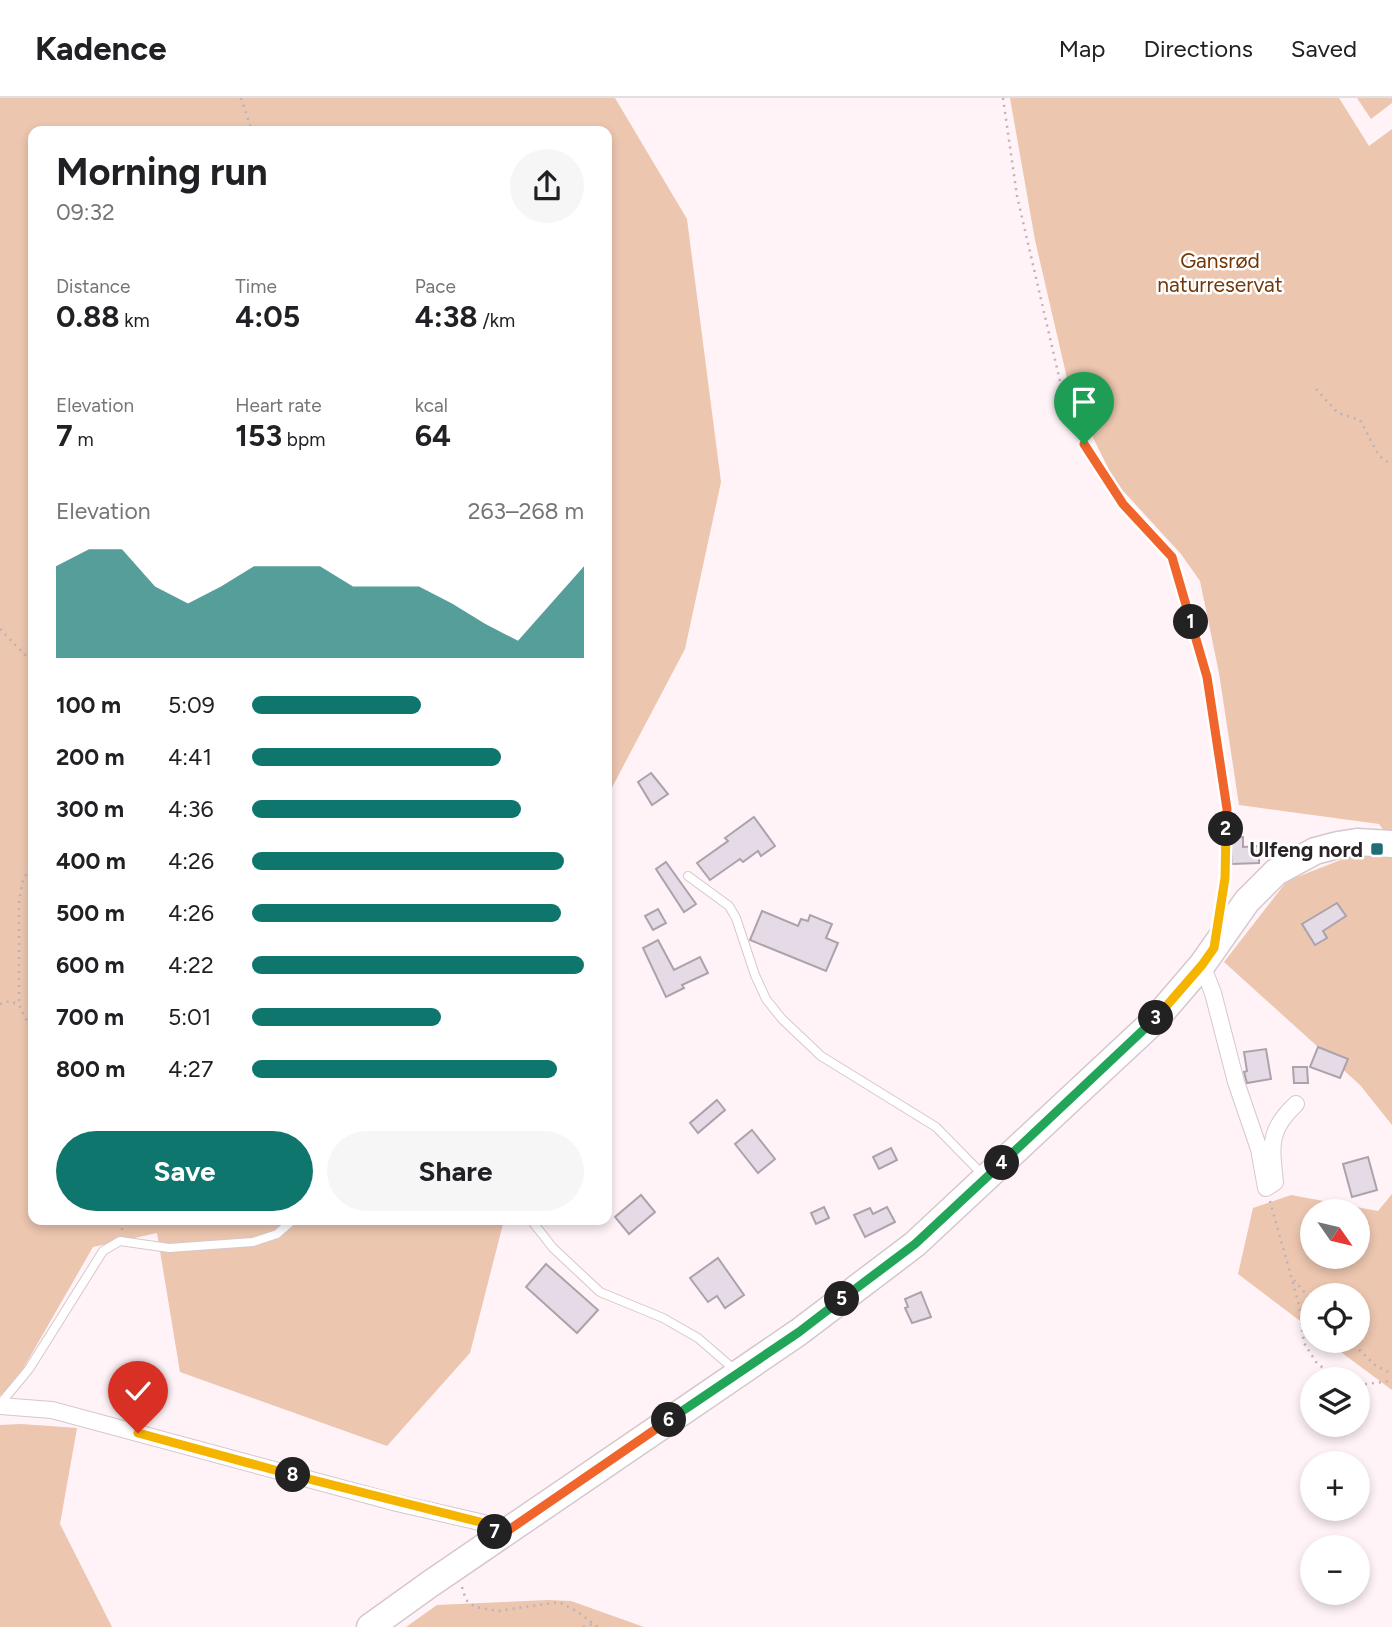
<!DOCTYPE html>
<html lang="en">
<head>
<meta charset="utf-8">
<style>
  :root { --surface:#fff; --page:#f6f6f6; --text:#202124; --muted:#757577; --line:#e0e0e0; --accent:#0f766e }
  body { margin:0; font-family:Figtree,sans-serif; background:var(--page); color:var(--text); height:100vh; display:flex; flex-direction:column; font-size:26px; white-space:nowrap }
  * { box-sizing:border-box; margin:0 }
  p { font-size:23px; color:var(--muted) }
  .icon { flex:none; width:38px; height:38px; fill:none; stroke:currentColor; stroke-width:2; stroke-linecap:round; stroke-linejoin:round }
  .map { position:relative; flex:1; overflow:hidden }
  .drawer { position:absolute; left:28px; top:28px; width:584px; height:1099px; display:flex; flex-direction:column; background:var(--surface); border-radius:14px; box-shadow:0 4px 10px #0003 }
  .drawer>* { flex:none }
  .needle { width:46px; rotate:124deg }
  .fabs { position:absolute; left:1300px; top:1101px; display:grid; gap:14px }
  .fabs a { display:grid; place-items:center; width:70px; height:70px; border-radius:50%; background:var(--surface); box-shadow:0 4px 10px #0003; font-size:35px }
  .pin { position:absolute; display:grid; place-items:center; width:60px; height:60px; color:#fff; margin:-72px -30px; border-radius:50% 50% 50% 0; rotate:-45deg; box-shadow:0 0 7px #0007 }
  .pin .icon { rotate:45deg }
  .km { position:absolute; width:35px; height:35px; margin:-18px; border-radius:50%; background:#222; color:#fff; font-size:19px; line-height:35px; text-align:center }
  .round { display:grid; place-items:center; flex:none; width:74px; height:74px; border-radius:37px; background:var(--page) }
  .summary { display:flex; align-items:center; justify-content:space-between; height:119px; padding:0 28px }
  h1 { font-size:38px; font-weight:700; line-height:52px }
  .stats { display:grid; grid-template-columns:repeat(3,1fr); gap:10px; height:119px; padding:7px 28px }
  .stats div { display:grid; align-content:center }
  .stats b { font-size:30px; font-weight:700 }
  .stats small { font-size:19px; font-weight:400 }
  .stats p { font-size:19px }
  .chart { height:196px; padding:14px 28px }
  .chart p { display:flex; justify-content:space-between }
  .chart svg { width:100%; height:126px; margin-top:7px; fill:var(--accent); opacity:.7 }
  .action { display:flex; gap:14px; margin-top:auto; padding:14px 28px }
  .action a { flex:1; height:80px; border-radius:42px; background:var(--accent); color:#fff; font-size:28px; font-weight:700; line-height:80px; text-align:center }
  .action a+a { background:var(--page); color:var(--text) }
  ul { padding:0 28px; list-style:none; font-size:23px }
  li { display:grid; grid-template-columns:112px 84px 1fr; align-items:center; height:52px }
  li i { height:18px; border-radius:9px; background:var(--accent) }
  header { display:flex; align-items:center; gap:42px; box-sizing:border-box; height:98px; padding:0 35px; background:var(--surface); border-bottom:2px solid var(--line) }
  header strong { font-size:33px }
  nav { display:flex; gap:38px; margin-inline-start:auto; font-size:24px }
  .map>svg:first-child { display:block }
  .green { fill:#ecc6af; fill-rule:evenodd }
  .building { fill:#e5dbe6; stroke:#aca2ac; stroke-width:2 }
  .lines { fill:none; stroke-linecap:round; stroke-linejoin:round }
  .lane-casing { stroke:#d6c7cd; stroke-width:10 }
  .street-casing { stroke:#d6c7cd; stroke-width:18 }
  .primary-casing { stroke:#d6c7cd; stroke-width:29 }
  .path { stroke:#bdb3b6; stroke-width:2.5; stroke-dasharray:2 5; stroke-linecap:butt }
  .lane { stroke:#fff; stroke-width:8 }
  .street { stroke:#fff; stroke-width:16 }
  .primary { stroke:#fff; stroke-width:26 }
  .split-1-casing { stroke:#fff; stroke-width:14 }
  .split-2-casing { stroke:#fff; stroke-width:14 }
  .split-3-casing { stroke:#fff; stroke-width:14 }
  .split-4-casing { stroke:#fff; stroke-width:14 }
  .split-5-casing { stroke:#fff; stroke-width:14 }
  .split-6-casing { stroke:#fff; stroke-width:14 }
  .split-7-casing { stroke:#fff; stroke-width:14 }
  .split-8-casing { stroke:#fff; stroke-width:14 }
  .split-9-casing { stroke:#fff; stroke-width:14 }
  .split-1 { stroke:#f0652b; stroke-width:9 }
  .split-2 { stroke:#f0652b; stroke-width:9 }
  .split-3 { stroke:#f5b400; stroke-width:9 }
  .split-4 { stroke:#22a559; stroke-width:9 }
  .split-5 { stroke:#22a559; stroke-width:9 }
  .split-6 { stroke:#22a559; stroke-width:9 }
  .split-7 { stroke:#f0652b; stroke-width:9 }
  .split-8 { stroke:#f5b400; stroke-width:9 }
  .split-9 { stroke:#f5b400; stroke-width:9 }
  .poi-dot { fill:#226c75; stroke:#fff; stroke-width:2.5 }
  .labels { text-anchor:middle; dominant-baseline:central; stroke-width:5; stroke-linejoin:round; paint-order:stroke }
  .park-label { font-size:21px; fill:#713709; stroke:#fff }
  .poi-label { font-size:21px; font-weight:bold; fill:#2a2426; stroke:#fff; text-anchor:end }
</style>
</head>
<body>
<header>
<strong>Kadence</strong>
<nav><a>Map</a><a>Directions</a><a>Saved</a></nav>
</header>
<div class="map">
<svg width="1392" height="1529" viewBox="0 0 1392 1529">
  <rect width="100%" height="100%" fill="#fff3f7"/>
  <g class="green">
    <polygon points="0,0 615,0 687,121 721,384 685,551 607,699 607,33 33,33 33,1122 504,1122 470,1255 387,1348 180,1274 157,1135 93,1149 8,1297 0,1297"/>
    <polygon points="1010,0 1339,0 1369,48 1392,31 1392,738 1387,737 1379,726 1239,707 1219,575 1200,483 1181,456 1115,384 1070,293 1035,142"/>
    <polygon points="1357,0 1392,0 1392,5 1371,21"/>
    <polygon points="1361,754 1392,758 1392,1027 1360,987 1224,864 1287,783"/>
    <path d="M1392,1096V1292L1326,1243L1358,1242V1197H1312V1232L1238,1176L1253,1110L1291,1097L1378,1113ZM1358,1113V1158H1312V1113Z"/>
    <polygon points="21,1326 77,1330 60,1426 112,1529 0,1529 0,1327"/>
    <polygon points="548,1502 571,1503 644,1529 406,1529 437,1507"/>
  </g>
  <g class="building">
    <polygon points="651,675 668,696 652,707 638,684"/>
    <polygon points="754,719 775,748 761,758 758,753 743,764 740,761 710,782 697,765 728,743 725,740"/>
    <polygon points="1243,739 1243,749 1259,748 1259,765 1232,766 1231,740"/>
    <polygon points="666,764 696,806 684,814 656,771"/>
    <polygon points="1337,805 1346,818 1323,833 1327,840 1315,847 1302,826"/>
    <polygon points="658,811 666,825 653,832 645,818"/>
    <polygon points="762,813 798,828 801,821 808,823 810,817 832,826 826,840 838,845 826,873 750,842"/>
    <polygon points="658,842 674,872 700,859 708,875 682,887 684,890 666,899 643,850"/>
    <polygon points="1318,949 1348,961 1340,980 1310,969"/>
    <polygon points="1266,951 1271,981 1247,985 1244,974 1247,973 1244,954"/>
    <polygon points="1293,969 1307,969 1308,985 1294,985"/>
    <polygon points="717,1002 725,1012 698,1035 690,1025"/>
    <polygon points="752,1032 775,1061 758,1075 735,1046"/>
    <polygon points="891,1050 897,1062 879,1071 873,1059"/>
    <polygon points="1368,1059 1377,1092 1352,1099 1343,1066"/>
    <polygon points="641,1097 655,1114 629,1136 615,1119"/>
    <polygon points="824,1109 829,1120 816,1126 811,1115"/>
    <polygon points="887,1109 895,1124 865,1139 854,1117 870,1110 873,1116"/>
    <polygon points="718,1160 744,1197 725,1210 717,1198 708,1204 690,1180"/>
    <polygon points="546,1166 598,1212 577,1235 526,1189"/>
    <polygon points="921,1194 931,1219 912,1225 905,1210 908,1209 905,1201"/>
  </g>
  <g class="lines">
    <defs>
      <g id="lane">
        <polyline points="688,778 729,808 736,820 755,877 766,901 782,921 821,958 936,1029 984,1078"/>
        <polyline points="531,1122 553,1150 600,1194 663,1220 698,1240 736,1273"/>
        <polyline points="0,1306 29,1271 103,1153 120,1143 169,1150 253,1144 277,1136 293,1122"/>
      </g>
      <g id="street">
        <path d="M1202,867L1213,895L1236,984L1259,1051L1266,1090L1275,1084C1271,1047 1268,1032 1296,1006"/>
        <polyline points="0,1308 52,1312 397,1405 484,1425 500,1438"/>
      </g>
      <polyline id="primary" points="370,1529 430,1486 799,1234 915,1146 1154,923 1202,867 1247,803 1276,774 1315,753 1338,747 1357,744 1392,746"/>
    </defs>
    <use href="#lane" class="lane-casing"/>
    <use href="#street" class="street-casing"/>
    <use href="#primary" class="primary-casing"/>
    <g class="path">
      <polyline points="241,0 252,33"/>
      <polyline points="1003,0 1017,98 1063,296 1084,346 1123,406 1172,459 1207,579 1227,711 1225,780 1221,805"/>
      <polyline points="1316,291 1338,315 1360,322 1379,358 1392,367"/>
      <polyline points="0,531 28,560 33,561"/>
      <polyline points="33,764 23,782 19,803 19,907 33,935"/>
      <polyline points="0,906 10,903 19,907"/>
      <polyline points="1270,1103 1299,1207 1304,1245 1316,1264 1329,1275 1341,1281"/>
      <polyline points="122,1132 123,1122"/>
      <polyline points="1294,1182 1312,1203"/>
      <polyline points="1349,1242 1375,1267 1392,1276"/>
      <polyline points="1358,1287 1392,1283"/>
      <polyline points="462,1489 466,1502 475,1509 498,1513 559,1504 578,1514 598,1529"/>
      <polyline points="583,1529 593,1526"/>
    </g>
    <use href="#lane" class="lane"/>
    <use href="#street" class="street"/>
    <use href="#primary" class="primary"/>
  </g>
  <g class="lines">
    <defs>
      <polyline id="split-1" points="1084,346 1123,406 1172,459 1191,524"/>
      <polyline id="split-2" points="1191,524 1207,579 1227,711 1226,731"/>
      <polyline id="split-3" points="1156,920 1202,867 1214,850 1225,780 1226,731"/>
      <polyline id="split-4" points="1002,1065 1156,920"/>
      <polyline id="split-5" points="842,1201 915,1146 1002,1065"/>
      <polyline id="split-6" points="669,1322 799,1234 842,1201"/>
      <polyline id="split-7" points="495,1434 500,1438 669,1322"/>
      <polyline id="split-8" points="293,1377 484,1425 495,1434"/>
      <polyline id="split-9" points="138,1335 293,1377"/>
    </defs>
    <use href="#split-1" class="split-1-casing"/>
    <use href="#split-2" class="split-2-casing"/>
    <use href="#split-3" class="split-3-casing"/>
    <use href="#split-4" class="split-4-casing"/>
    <use href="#split-5" class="split-5-casing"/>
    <use href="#split-6" class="split-6-casing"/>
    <use href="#split-7" class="split-7-casing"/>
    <use href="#split-8" class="split-8-casing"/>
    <use href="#split-9" class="split-9-casing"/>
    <use href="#split-1" class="split-1"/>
    <use href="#split-2" class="split-2"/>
    <use href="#split-3" class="split-3"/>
    <use href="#split-4" class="split-4"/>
    <use href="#split-5" class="split-5"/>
    <use href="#split-6" class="split-6"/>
    <use href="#split-7" class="split-7"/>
    <use href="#split-8" class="split-8"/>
    <use href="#split-9" class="split-9"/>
  </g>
  <rect class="poi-dot" x="1370" y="744" width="14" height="14" rx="3.5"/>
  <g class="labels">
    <g class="park-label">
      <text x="1220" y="162">Gansrød<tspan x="1220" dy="24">naturreservat</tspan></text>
    </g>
    <g class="poi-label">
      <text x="1363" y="751">Ulfeng nord</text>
    </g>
  </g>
</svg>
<div class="fabs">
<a><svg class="needle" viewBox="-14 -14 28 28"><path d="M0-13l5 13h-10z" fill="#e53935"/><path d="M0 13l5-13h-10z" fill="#757577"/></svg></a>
<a><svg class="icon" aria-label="locate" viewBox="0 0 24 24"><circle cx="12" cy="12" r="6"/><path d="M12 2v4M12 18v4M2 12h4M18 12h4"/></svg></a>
<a><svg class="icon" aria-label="layers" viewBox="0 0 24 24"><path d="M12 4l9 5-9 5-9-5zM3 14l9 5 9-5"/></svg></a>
<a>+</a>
<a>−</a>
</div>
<div class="pin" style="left:1084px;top:346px;background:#1e9e55"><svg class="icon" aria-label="arrive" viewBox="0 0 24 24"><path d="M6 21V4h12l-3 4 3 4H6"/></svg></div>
<div class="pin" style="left:138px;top:1335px;background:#d93025"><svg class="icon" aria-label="check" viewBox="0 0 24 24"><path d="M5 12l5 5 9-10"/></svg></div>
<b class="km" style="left:1191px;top:524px">1</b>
<b class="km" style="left:1226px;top:731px">2</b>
<b class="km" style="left:1156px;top:920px">3</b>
<b class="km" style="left:1002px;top:1065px">4</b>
<b class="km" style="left:842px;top:1201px">5</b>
<b class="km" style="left:669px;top:1322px">6</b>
<b class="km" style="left:495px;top:1434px">7</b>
<b class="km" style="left:293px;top:1377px">8</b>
<section class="drawer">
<div class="summary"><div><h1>Morning run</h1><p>09:32</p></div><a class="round"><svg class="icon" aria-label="share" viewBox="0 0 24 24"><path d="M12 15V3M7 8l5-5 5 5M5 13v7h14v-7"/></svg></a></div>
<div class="stats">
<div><p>Distance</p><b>0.88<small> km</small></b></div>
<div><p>Time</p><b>4:05</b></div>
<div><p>Pace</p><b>4:38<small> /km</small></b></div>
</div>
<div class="stats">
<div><p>Elevation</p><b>7<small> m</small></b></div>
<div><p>Heart rate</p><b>153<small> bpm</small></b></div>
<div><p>kcal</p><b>64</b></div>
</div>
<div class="chart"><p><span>Elevation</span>263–268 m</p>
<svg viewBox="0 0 160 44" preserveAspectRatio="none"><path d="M0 44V12L10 6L20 6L30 19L40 25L50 19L60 12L70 12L80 12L90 19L100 19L110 19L120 25L130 32L140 38L150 25L160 12V44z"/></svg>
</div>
<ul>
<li><b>100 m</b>5:09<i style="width:51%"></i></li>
<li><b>200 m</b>4:41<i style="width:75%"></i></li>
<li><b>300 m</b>4:36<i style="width:81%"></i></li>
<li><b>400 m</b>4:26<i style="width:94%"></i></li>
<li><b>500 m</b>4:26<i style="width:93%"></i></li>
<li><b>600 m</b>4:22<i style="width:100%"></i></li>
<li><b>700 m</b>5:01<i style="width:57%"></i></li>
<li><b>800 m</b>4:27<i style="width:92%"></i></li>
</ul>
<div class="action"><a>Save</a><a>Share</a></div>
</section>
</div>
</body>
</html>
